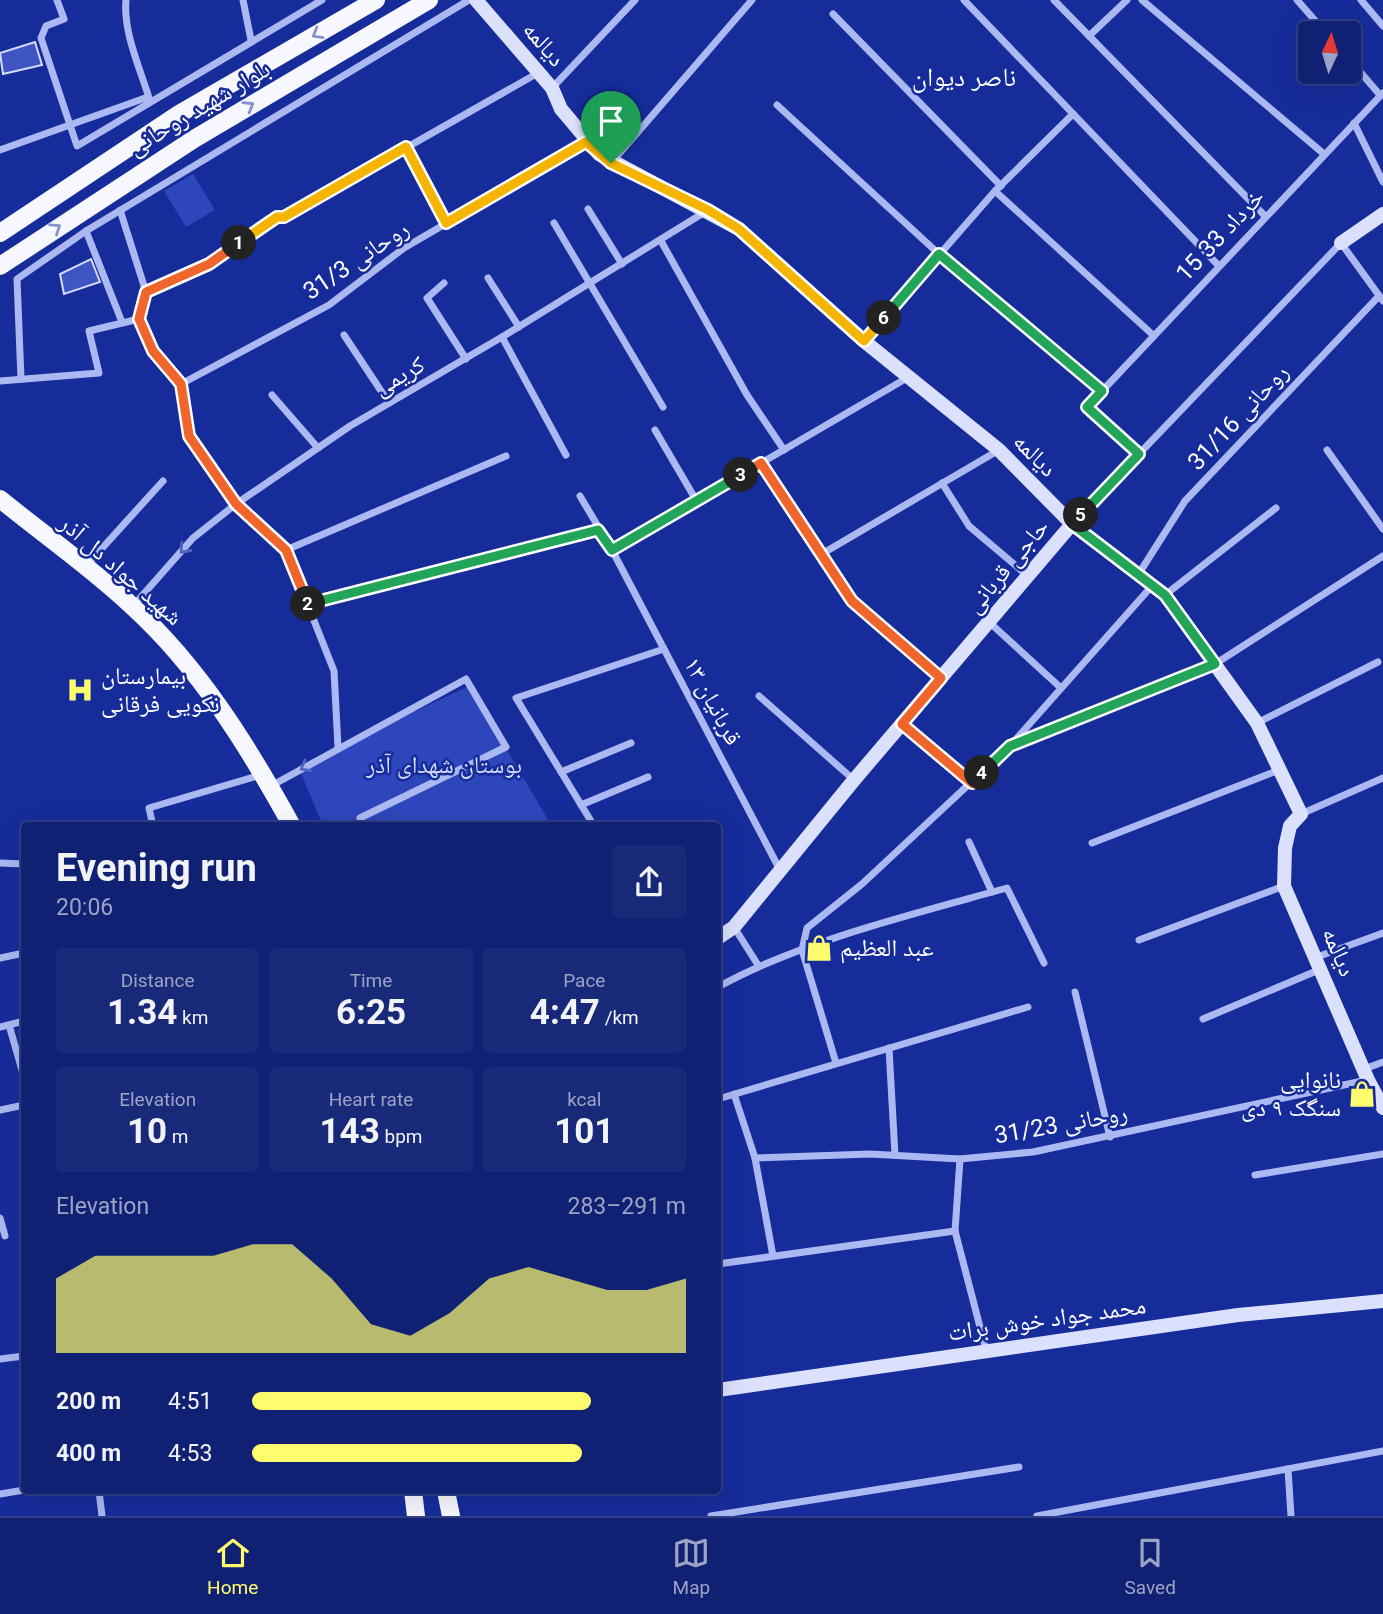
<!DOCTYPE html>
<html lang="en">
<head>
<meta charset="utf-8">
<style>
  :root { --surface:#102174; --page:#192979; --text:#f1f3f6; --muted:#9ca3c5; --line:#303e86; --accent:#fffd6d }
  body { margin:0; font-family:Roboto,"Noto Naskh Arabic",sans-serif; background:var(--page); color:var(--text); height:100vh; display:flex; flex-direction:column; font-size:26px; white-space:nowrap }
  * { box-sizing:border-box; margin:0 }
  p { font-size:23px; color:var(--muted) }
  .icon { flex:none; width:38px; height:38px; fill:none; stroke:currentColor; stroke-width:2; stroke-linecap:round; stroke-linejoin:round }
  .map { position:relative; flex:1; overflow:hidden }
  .panel { position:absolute; left:21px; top:822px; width:700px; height:672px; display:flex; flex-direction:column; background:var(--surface); border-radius:7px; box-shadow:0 7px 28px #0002,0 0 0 2px var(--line) }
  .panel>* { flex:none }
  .needle { width:46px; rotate:4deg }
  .fabs { position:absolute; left:1298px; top:21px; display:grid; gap:14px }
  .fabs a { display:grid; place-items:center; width:63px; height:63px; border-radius:7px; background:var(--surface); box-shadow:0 7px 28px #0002,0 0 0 2px var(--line); font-size:35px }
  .pin { position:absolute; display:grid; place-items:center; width:60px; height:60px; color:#fff; margin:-72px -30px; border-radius:50% 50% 50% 0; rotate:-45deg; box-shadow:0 0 7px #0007 }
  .pin .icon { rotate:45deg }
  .km { position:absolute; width:35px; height:35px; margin:-18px; border-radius:50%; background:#222; color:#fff; font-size:19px; line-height:35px; text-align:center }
  .round { display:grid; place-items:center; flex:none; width:74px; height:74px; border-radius:7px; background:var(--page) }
  .overview { display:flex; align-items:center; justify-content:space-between; height:119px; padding:0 35px }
  h1 { font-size:38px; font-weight:700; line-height:52px }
  .stats { display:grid; grid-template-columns:repeat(3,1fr); gap:10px; height:119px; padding:7px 35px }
  .stats div { display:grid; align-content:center; border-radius:7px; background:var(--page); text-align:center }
  .stats b { font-size:35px; font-weight:700 }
  .stats small { font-size:19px; font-weight:400 }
  .stats p { font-size:19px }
  .chart { height:196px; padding:14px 35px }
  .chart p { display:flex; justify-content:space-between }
  .chart svg { width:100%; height:126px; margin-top:7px; fill:var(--accent); opacity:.7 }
  ul { padding:0 35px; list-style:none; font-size:23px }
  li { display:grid; grid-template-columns:112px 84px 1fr; align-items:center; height:52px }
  li i { height:18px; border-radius:9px; background:var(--accent) }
  .tab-bar { display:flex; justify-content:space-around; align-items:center; height:98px; border-top:2px solid var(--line); background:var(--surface); font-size:19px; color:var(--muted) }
  .tab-bar a { display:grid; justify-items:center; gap:4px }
  .tab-bar .active { color:var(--accent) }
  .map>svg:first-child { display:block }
  .green { fill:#2d46bb }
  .building { fill:#3f55c2; stroke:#d4dbfd; stroke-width:2 }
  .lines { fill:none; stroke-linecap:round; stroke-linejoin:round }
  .street { stroke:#acb8f2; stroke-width:7 }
  .secondary { stroke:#dbe0fc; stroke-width:14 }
  .primary { stroke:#f7f8ff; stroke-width:18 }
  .oneway { stroke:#8692cd }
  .oneway2 { stroke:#5264be }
  .split-1-casing { stroke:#fff; stroke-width:14 }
  .split-2-casing { stroke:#fff; stroke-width:14 }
  .split-3-casing { stroke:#fff; stroke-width:14 }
  .split-4-casing { stroke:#fff; stroke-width:14 }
  .split-5-casing { stroke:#fff; stroke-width:14 }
  .split-6-casing { stroke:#fff; stroke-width:14 }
  .split-7-casing { stroke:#fff; stroke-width:14 }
  .split-1 { stroke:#f5b400; stroke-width:9 }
  .split-2 { stroke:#f0652b; stroke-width:9 }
  .split-3 { stroke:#22a559; stroke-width:9 }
  .split-4 { stroke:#f0652b; stroke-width:9 }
  .split-5 { stroke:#22a559; stroke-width:9 }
  .split-6 { stroke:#22a559; stroke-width:9 }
  .split-7 { stroke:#f5b400; stroke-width:9 }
  .labels { text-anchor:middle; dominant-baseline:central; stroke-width:5; stroke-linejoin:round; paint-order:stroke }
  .street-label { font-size:24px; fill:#fff; stroke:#162c9b }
  .poi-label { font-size:24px; fill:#fff; stroke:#162c9b; text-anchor:start }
  .park-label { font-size:24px; fill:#d4dbfd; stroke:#162c9b }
  .neighbourhood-label { font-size:26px; fill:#fff; stroke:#162c9b }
</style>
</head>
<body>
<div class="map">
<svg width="1383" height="1516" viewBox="0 0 1383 1516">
  <rect width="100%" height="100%" fill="#162c9b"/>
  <g class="green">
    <polygon points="193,174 215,210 186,227 164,191"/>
    <polygon points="469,686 552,826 323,826 298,766"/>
  </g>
  <g class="building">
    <polygon points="35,42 42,65 3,74 0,53"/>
    <polygon points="91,259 100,282 64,294 60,274"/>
  </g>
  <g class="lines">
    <g class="street">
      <polyline points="57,0 64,19 46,26 41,38 77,146 322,0"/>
      <path d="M126,0C123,32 140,68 149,98"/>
      <polyline points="243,0 251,40"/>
      <polyline points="964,0 1218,265"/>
      <polyline points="1054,0 1264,215"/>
      <polyline points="1142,0 1324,154"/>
      <polyline points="1297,0 1326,33"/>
      <polyline points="1361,0 1383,26"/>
      <polyline points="833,14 1001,186"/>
      <polyline points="1089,36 1127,0"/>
      <polyline points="1349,59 1380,95"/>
      <polyline points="552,88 635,0"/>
      <polyline points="777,105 939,254 1102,391"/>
      <polyline points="1354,123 1383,182"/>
      <polyline points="406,147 446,223"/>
      <polyline points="0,150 148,97"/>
      <polyline points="612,162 752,0"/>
      <polyline points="995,191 1153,335"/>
      <polyline points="588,209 622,264"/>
      <polyline points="120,210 146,292"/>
      <polyline points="554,223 663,407"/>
      <polyline points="86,231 122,322"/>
      <polyline points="661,241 747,395 784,450"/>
      <polyline points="488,278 519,327"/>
      <polyline points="444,283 427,298 466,359"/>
      <polyline points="139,319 153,351 181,384 189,436 236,504 286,550 334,671 338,747"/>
      <polyline points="139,319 146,292 209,264 277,217 284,217 538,73"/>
      <polyline points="344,335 389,403"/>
      <polyline points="502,337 566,455"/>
      <polyline points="864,341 995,191 1073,114"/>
      <polyline points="21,379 17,279 86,231 469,0"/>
      <polyline points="0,381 99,373 89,331 139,319"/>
      <polyline points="181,384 329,305 404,248 586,142"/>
      <polyline points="272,395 318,448"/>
      <polyline points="655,430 696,500"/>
      <polyline points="1327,450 1383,529"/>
      <polyline points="1139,454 1087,407 1383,93"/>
      <polyline points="761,463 852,601 941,678"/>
      <polyline points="942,483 969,526 1028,576"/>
      <polyline points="580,496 612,550 780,870"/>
      <polyline points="1072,524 1341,243 1383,301"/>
      <polyline points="286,550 506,456"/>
      <polyline points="612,550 907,378"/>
      <polyline points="820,555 999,450"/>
      <polyline points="86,566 163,481"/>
      <polyline points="1138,575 1185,501 1379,296"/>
      <polyline points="1165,595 1276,508"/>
      <polyline points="308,604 598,530"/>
      <polyline points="133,606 193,538 236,504 350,426 502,337 705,212"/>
      <polyline points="989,622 1061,688"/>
      <polyline points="759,696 854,780"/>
      <polyline points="1257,723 1378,662"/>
      <polyline points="902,724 972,783"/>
      <polyline points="1011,745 1215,664 1383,556"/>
      <polyline points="561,772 631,743"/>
      <polyline points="271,786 466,679 506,747 360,818"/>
      <polyline points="581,805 648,777"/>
      <polyline points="1301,814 1383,778"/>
      <polyline points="153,826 149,808 261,775"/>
      <polyline points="594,826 516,698 664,649"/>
      <polyline points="969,842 992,892"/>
      <polyline points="1092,843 1279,770"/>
      <polyline points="0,863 24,864"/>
      <polyline points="734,927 758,965"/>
      <polyline points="1139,940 1284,886"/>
      <polyline points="1317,957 1383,933"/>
      <polyline points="0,958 24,953"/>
      <path d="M718,987C801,941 914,914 1007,888L1044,963"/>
      <polyline points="1075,992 1110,1137"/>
      <polyline points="1203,1019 1321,969"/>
      <polyline points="9,1025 24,1077"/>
      <polyline points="0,1027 24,1021"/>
      <polyline points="889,1048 895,1155"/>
      <polyline points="836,1063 802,950 807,928 862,884 1010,746 1151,587"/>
      <polyline points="1364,1069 1383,1062"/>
      <polyline points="734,1094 755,1158 773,1256"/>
      <polyline points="718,1099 1028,1007"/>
      <polyline points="0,1110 24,1105"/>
      <polyline points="755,1158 870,1154 960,1159 1033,1152 1367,1080"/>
      <polyline points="960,1159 955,1231 986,1350"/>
      <polyline points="1255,1175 1383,1154"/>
      <polyline points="0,1218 5,1236"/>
      <polyline points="718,1264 955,1231"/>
      <polyline points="0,1359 24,1356"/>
      <polyline points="1288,1469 1291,1516"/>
      <polyline points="99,1491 102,1516"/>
      <polyline points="0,1494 24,1490"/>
      <polyline points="711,1516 1019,1467"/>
      <polyline points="1037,1516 1383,1451"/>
    </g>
    <g class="secondary">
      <polyline points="476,0 552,88 561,109 599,154 739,229 864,341 999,450 1072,524 1165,595 1257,723 1301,814 1290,826 1285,848 1284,886 1368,1080 1383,1108"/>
      <polyline points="1341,243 1383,214"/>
      <polyline points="718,938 734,927 854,780 1072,524"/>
      <polyline points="718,1390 1238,1315 1383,1301"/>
    </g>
    <g class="primary">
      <polyline points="0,233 179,114 376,0"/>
      <polyline points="0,266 194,139 429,0"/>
      <path d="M0,499C44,535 92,568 133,607C200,668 249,748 292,826"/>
      <polyline points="413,1491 416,1516"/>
      <polyline points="446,1491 451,1516"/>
    </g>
  </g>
  <defs><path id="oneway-chevron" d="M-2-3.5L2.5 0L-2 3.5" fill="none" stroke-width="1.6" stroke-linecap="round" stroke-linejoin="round" transform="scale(1.75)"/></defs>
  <g class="oneway">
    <use href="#oneway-chevron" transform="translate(317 34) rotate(150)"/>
    <use href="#oneway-chevron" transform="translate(249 106) rotate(-31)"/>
    <use href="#oneway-chevron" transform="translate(56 228) rotate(-34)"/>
  </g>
  <g class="oneway2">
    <use href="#oneway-chevron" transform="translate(184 549) rotate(132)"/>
    <use href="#oneway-chevron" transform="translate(305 767) rotate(150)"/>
  </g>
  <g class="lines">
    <defs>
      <polyline id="split-1" points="239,243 277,217 284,217 406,147 446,223 586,142 611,163"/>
      <polyline id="split-2" points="239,243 209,264 146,292 139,319 153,351 181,384 189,436 236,504 286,550 308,604"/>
      <polyline id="split-3" points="308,604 598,530 612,550 741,475"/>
      <polyline id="split-4" points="741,475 761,463 852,601 941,678 902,724 972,783 982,773"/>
      <polyline id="split-5" points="982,773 1010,746 1215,664 1165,595 1072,524 1081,515"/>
      <polyline id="split-6" points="884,318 939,254 1102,391 1087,407 1139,454 1081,515"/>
      <polyline id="split-7" points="611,163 708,210 739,229 864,341 884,318"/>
    </defs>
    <use href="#split-1" class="split-1-casing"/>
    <use href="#split-2" class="split-2-casing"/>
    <use href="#split-3" class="split-3-casing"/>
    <use href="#split-4" class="split-4-casing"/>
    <use href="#split-5" class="split-5-casing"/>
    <use href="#split-6" class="split-6-casing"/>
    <use href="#split-7" class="split-7-casing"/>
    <use href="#split-1" class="split-1"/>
    <use href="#split-2" class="split-2"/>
    <use href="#split-3" class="split-3"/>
    <use href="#split-4" class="split-4"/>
    <use href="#split-5" class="split-5"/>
    <use href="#split-6" class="split-6"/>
    <use href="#split-7" class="split-7"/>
  </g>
  <defs>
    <symbol id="hospital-bare" viewBox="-9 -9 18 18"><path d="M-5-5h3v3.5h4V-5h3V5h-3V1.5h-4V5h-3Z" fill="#fffd6d" stroke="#162c9b" stroke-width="2.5" paint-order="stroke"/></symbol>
    <symbol id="shop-bare" viewBox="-9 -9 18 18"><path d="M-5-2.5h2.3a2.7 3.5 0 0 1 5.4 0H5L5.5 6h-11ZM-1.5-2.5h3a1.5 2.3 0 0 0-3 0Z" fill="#fffd6d" stroke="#162c9b" stroke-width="2.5" paint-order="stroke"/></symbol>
  </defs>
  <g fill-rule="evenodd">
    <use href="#hospital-bare" x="61" y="671" width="38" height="38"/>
    <use href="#shop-bare" x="800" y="929" width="38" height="38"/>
    <use href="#shop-bare" x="1343" y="1075" width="38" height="38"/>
  </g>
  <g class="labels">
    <g class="street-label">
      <text transform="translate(544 44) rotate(49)">دیالمه</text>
      <text transform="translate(199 108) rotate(-31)">بلوار شهید روحانی</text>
      <text transform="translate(1220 235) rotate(-47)">15 خرداد 33</text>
      <text transform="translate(356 260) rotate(-34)">روحانی 31/3</text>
      <text transform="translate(399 376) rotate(-30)">کریمی</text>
      <text transform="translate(1238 417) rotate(-47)">روحانی 31/16</text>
      <text transform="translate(1035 455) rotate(45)">دیالمه</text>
      <text transform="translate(1007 566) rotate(-50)">حاجی قربانی</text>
      <text transform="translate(121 570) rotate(41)">شهید جواد دل آذر</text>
      <text transform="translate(713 701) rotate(62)">۱۳ قربانیان</text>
      <text transform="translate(1339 952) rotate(67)">دیالمه</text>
      <text transform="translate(1061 1124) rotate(-10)">روحانی 31/23</text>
      <text transform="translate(1047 1319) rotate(-8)">محمد جواد خوش برات</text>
    </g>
    <g class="poi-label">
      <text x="101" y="676">بیمارستان<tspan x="101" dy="28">نکویی فرقانی</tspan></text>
      <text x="840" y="948">عبد العظيم</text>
      <text x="1341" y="1080" text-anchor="end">نانوایی<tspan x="1341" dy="28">سنگک ۹ دی</tspan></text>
    </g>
    <g class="park-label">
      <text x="444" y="765">بوستان شهدای آذر</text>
    </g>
    <g class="neighbourhood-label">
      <text x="964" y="77">ناصر دیوان</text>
    </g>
  </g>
</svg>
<div class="fabs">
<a><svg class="needle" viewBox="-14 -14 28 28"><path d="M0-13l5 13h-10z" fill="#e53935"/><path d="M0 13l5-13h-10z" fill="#9ca3c5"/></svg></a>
</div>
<div class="pin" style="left:611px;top:163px;background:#1e9e55"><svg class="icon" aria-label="arrive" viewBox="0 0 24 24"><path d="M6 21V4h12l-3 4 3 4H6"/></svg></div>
<b class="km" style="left:239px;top:243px">1</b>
<b class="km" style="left:308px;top:604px">2</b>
<b class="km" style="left:741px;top:475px">3</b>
<b class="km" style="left:982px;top:773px">4</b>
<b class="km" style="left:1081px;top:515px">5</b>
<b class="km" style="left:884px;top:318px">6</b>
<section class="panel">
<div class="overview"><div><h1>Evening run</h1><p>20:06</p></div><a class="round"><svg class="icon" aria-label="share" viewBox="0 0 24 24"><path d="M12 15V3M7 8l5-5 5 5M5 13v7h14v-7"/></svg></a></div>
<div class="stats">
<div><p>Distance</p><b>1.34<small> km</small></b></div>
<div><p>Time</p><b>6:25</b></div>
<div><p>Pace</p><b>4:47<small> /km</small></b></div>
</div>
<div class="stats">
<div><p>Elevation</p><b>10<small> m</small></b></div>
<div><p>Heart rate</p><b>143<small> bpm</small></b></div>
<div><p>kcal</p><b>101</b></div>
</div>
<div class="chart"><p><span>Elevation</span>283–291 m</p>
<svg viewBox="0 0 160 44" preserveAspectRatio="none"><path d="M0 44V18L10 10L20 10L30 10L40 10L50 6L60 6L70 18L80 34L90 38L100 30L110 18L120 14L130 18L140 22L150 22L160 18V44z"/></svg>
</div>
<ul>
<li><b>200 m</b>4:51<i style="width:78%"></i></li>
<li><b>400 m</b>4:53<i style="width:76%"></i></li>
</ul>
</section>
</div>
<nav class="tab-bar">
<a class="active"><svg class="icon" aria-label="home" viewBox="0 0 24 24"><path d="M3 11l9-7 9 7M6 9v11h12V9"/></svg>Home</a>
<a><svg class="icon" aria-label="map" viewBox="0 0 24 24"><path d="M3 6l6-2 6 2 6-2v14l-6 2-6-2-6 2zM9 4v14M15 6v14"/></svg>Map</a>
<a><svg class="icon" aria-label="saved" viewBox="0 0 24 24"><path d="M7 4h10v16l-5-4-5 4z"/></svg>Saved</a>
</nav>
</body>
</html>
